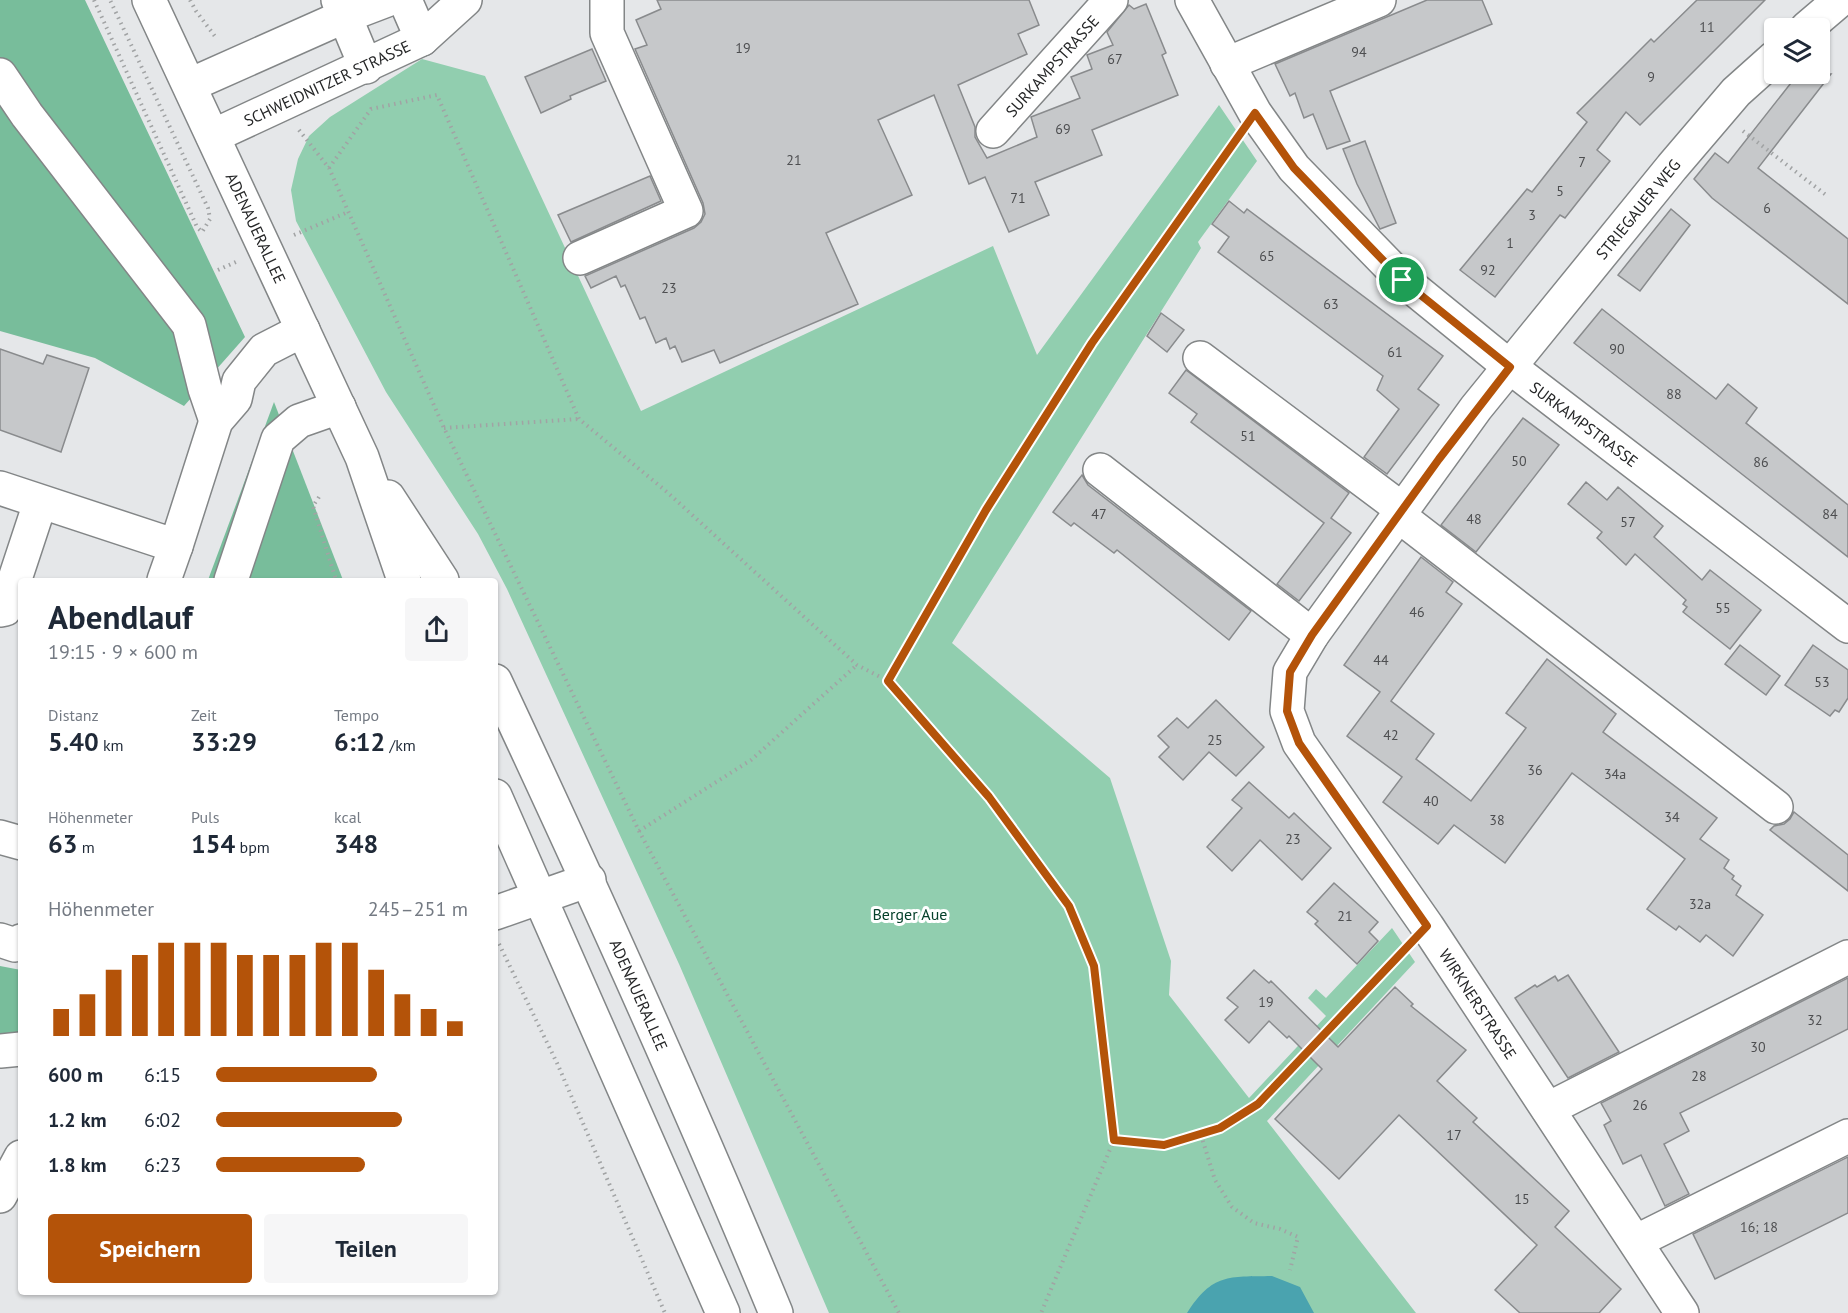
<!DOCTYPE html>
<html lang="de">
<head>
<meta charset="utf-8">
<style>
  :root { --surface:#fff; --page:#f6f6f7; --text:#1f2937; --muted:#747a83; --accent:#b45309 }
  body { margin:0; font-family:"PT Sans",sans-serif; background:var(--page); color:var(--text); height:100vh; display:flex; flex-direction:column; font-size:22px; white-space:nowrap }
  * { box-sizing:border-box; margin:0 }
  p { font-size:20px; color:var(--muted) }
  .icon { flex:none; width:33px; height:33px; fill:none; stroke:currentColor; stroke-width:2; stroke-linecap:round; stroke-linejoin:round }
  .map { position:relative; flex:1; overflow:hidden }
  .details { position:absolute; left:18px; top:578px; width:480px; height:717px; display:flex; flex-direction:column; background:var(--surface); border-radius:6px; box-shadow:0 2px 4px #0004 }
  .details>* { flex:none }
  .fabs { position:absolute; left:1764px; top:18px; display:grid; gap:12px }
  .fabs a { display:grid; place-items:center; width:66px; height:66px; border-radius:6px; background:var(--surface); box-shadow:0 2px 4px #0004; font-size:30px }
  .pin { position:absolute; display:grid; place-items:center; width:51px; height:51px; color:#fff; margin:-26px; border:3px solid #fff; border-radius:50%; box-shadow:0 2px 6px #0007 }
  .round { display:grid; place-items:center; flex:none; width:63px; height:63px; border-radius:6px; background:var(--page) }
  .head { display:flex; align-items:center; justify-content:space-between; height:102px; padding:0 30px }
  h1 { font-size:33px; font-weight:800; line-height:45px }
  .metrics { display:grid; grid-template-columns:repeat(3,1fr); gap:9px; height:102px; padding:6px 30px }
  .metrics div { display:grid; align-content:center }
  .metrics b { font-size:26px; font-weight:800 }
  .metrics small { font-size:16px; font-weight:400 }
  .metrics p { font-size:16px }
  .chart { height:168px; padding:12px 30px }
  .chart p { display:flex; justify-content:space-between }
  .chart svg { width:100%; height:108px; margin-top:6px; stroke:var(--accent); stroke-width:6 }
  .button { display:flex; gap:12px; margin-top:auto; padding:12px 30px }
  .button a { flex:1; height:69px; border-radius:6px; background:var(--accent); color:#fff; font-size:24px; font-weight:800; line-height:69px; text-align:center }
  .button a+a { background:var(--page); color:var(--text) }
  ul { padding:0 30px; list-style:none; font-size:20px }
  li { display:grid; grid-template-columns:96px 72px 1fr; align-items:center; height:45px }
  li i { height:15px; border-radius:8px; background:var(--accent) }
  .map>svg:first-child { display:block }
  .green { fill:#91ceaf }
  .forest { fill:#78bd9b }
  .water { fill:#4aa3af }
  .building { fill:#c6c8ca; stroke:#898b8d; stroke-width:1.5 }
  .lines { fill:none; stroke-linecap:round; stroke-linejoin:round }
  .minor-casing { stroke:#838687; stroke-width:36 }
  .major-casing { stroke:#838687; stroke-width:36 }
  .path { stroke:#a1a3a4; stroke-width:4; stroke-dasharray:1.5 4.5; stroke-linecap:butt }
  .minor { stroke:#fff; stroke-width:33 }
  .major { stroke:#fff; stroke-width:33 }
  .route-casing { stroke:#fff; stroke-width:12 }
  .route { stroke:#b45309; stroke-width:8 }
  .labels { text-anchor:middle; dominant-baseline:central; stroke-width:6; stroke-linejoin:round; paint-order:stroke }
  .number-label { font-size:14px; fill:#4d4e50 }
  .street-label { font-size:16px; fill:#252627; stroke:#fff }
  .park-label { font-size:16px; fill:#06412b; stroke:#fff }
</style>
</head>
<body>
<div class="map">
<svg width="1848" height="1313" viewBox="0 0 1848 1313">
  <rect width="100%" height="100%" fill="#e5e7e9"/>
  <polygon class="green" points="422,59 485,76 641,411 993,246 1037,355 1219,105 1257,161 1198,242 1201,248 952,643 1110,778 1171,961 1169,995 1249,1098 1326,1016 1308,998 1316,989 1326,998 1392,928 1415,962 1267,1121 1416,1313 829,1313 679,964 507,589 478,534 386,392 296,221 291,190 298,159 309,136 330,117"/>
  <g class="forest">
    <polygon points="0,0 85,0 245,337 184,406 95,358 0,331"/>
    <polygon points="274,402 343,580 208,580"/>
    <polygon points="0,966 21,970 21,1062 0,1061"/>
  </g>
  <path class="water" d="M1272,1276L1300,1287L1314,1313H1187C1213,1273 1228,1277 1272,1276Z"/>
  <g class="building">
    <polygon points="657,0 1029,0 1039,25 1018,34 1027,54 958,85 975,127 975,137 987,158 1037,137 1031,117 1080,98 1071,77 1092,69 1087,55 1113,45 1107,32 1129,5 1134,9 1146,4 1166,53 1162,55 1178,95 1092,130 1102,155 1035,182 1049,215 1009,232 985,177 969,184 934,95 878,120 912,195 826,233 858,304 720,363 714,350 682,362 675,346 670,349 666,338 656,343 645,317 640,319 625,285 621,287 616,276 591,288 585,276 694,228 701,222 705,214 703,203 635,49 647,45 636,20 661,9"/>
    <polygon points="1427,0 1482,0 1492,24 1330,91 1350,141 1327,149 1313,114 1304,118 1295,93 1290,96 1275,64"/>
    <polygon points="1697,0 1765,0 1640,125 1626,112 1597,150 1610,161 1565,218 1560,215 1495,297 1460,270 1527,189 1532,192 1587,122 1577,113 1651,39 1654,42"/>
    <polygon points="592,49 606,81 570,96 571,99 541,113 525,77"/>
    <polygon points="1798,74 1831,74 1758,168 1848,239 1848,304 1712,198 1694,179 1715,153 1728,163"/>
    <polygon points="1365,141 1396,223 1380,229 1357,184 1343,149"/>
    <polygon points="650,176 661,201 571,242 558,215"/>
    <polygon points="1229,201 1244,213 1247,209 1443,356 1418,389 1439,405 1387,474 1364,457 1399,409 1377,390 1383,376 1218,252 1229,237 1212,224"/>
    <polygon points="1671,209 1690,225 1640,291 1618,275"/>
    <polygon points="1602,309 1716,399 1728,384 1757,408 1746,423 1848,505 1848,557 1574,343"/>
    <polygon points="1161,313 1184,330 1167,352 1147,336"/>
    <polygon points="0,349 43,364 47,355 89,368 61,452 0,430"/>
    <polygon points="1186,370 1349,493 1331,518 1351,533 1299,601 1277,584 1324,523 1191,422 1197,414 1169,393"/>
    <polygon points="1523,418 1559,445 1476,552 1441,525"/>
    <polygon points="1082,475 1088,485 1251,611 1229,640 1117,550 1114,553 1074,523 1071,526 1053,512"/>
    <polygon points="1586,482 1607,500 1618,487 1663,526 1654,537 1702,580 1710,570 1761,610 1730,649 1683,612 1687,607 1683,604 1686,600 1635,554 1626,565 1597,538 1602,532 1568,504"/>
    <polygon points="1421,557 1453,582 1446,592 1462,604 1391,701 1434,734 1416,759 1471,801 1526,728 1506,713 1547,659 1616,714 1603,732 1717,818 1700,839 1729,860 1724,868 1734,876 1732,879 1741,886 1736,895 1763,915 1733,956 1706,935 1700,942 1679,926 1676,930 1647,909 1685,859 1572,773 1505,863 1454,825 1438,844 1383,802 1402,777 1347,736 1380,692 1344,665"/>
    <polygon points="1740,645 1780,676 1766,695 1725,664"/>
    <polygon points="1813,645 1848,670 1848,698 1839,712 1835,710 1830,716 1785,685"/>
    <polygon points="1216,700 1264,747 1236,776 1209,752 1183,780 1159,757 1169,747 1158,736 1177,718 1188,728"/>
    <polygon points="1249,782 1289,818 1294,813 1331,848 1302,880 1260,840 1232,871 1207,847 1242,808 1232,800"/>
    <polygon points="1794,812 1848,855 1848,891 1770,830 1774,826 1784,824 1790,819"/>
    <polygon points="1334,883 1378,922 1369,932 1378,941 1357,964 1315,924 1318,921 1307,912"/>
    <polygon points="1254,970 1269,983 1271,981 1338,1047 1395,987 1413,1004 1411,1006 1466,1050 1437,1081 1477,1118 1473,1122 1569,1211 1555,1227 1621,1289 1599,1313 1520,1313 1495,1290 1537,1245 1399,1115 1339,1179 1275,1119 1322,1069 1289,1036 1287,1038 1269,1021 1249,1043 1225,1020 1238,1007 1227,998"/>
    <polygon points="1568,975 1619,1052 1568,1078 1515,998 1535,985 1537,987 1555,976 1558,981"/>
    <polygon points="1848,978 1848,1029 1680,1113 1689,1131 1664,1144 1689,1194 1665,1206 1641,1155 1623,1164 1604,1125 1611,1121 1601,1103"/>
    <polygon points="1848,1157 1848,1213 1715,1279 1693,1234"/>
  </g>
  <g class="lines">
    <defs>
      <g id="minor">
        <polyline points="338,0 366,67"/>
        <polyline points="405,0 422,39"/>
        <polyline points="1192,0 1255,113 1294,168 1403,280 1510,367 1848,626"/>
        <polyline points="1807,28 1840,0"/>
        <polyline points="1227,64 1379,0"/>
        <polyline points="0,75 27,115 189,325 205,389 216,421"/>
        <polyline points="190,85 345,16 387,0"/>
        <polyline points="993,131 1111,0"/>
        <polyline points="213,136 422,39 465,0"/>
        <polyline points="580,258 686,211 607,33 607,0"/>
        <polyline points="1200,358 1403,510"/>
        <polyline points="1100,470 1312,635"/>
        <polyline points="0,488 176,546 216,421 235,399 239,381 264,350 303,330"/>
        <polyline points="1399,516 1776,807"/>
        <polyline points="164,580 176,546"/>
        <polyline points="231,580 278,439 299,421 339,407"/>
        <polyline points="0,610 5,609 40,503"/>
        <polyline points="0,837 21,843"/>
        <polyline points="495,913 589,880"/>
        <polyline points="0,940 15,945 21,941"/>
        <polyline points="0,1051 21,1049"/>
        <polyline points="1548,1109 1848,957"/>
        <polyline points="0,1196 21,1157"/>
        <polyline points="1637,1241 1848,1136"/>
        <polyline points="1682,1313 1427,926 1299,743 1287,711 1290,672 1312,635 1476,408 1672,167 1736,92 1774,58"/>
      </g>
      <g id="major">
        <polyline points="149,0 362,457 404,580"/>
        <polyline points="388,497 442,580"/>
        <path d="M495,681C593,890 688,1100 776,1313"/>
        <polyline points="495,796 723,1313"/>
      </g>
    </defs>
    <use href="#minor" class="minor-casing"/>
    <use href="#major" class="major-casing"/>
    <g class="path">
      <polyline points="94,0 197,227 202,232 210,219 208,208 110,0"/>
      <polyline points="190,0 196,11 217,39"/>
      <polyline points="299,130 329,168 444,428 639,831 899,1313"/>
      <polyline points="1743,131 1826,195"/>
      <polyline points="329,168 371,109 437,95 579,419 667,492 857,665 888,681 989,797 1069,906 1094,966 1114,1140 1041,1313"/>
      <polyline points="294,235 348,212"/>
      <polyline points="218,270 238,261"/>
      <polyline points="444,428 579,419"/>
      <polyline points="319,497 313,506 336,580"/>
      <polyline points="888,681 986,510 1092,343 1236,139"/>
      <polyline points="639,831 751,760 857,665"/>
      <polyline points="499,944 557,1063 665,1313"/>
      <polyline points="1201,1135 1215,1180 1232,1207 1254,1223 1280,1229 1298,1237 1290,1270"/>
      <polyline points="1114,1140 1164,1145 1220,1128 1258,1104 1405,948"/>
    </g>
    <use href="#minor" class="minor"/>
    <use href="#major" class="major"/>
  </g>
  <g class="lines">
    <defs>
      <polygon id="route" points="1255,113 1294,168 1402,280 1510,367 1439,459 1312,635 1290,672 1287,711 1299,743 1427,926 1258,1104 1220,1128 1164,1145 1114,1140 1094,966 1069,906 989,797 888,681 986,510 1092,343"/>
    </defs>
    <use href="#route" class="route-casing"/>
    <use href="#route" class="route"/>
  </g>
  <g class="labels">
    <g class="number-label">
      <text x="1707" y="27">11</text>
      <text x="743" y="48">19</text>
      <text x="1359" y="52">94</text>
      <text x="1115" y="59">67</text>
      <text x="1651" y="77">9</text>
      <text x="1063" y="129">69</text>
      <text x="794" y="160">21</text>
      <text x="1582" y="162">7</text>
      <text x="1560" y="191">5</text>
      <text x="1018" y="198">71</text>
      <text x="1767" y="208">6</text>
      <text x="1532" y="215">3</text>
      <text x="1510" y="243">1</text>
      <text x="1267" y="256">65</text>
      <text x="1488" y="270">92</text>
      <text x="669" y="288">23</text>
      <text x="1331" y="304">63</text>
      <text x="1617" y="349">90</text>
      <text x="1395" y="352">61</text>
      <text x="1674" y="394">88</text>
      <text x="1248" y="436">51</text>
      <text x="1519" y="461">50</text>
      <text x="1761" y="462">86</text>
      <text x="1099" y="514">47</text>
      <text x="1830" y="514">84</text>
      <text x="1474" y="519">48</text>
      <text x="1628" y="522">57</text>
      <text x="1723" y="608">55</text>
      <text x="1417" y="612">46</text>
      <text x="1381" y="660">44</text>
      <text x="1822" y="682">53</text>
      <text x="1391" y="735">42</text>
      <text x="1215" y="740">25</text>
      <text x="1535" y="770">36</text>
      <text x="1615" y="774">34a</text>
      <text x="1431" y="801">40</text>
      <text x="1672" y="817">34</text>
      <text x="1497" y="820">38</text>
      <text x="1293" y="839">23</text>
      <text x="1700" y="904">32a</text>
      <text x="1345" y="916">21</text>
      <text x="1266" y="1002">19</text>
      <text x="1815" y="1020">32</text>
      <text x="1758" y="1047">30</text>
      <text x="1699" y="1076">28</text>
      <text x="1640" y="1105">26</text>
      <text x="1454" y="1135">17</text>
      <text x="1522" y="1199">15</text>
      <text x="1759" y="1227">16; 18</text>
    </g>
    <g class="street-label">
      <text transform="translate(1052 66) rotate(-48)">SURKAMPSTRASSE</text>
      <text transform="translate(327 83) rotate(-25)">SCHWEIDNITZER STRASSE</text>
      <text transform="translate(1638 209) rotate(-51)">STRIEGAUER WEG</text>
      <text transform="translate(256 228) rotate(65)">ADENAUERALLEE</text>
      <text transform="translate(1584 424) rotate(37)">SURKAMPSTRASSE</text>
      <text transform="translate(639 995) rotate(66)">ADENAUERALLEE</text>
      <text transform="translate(1478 1004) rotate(57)">WIRKNERSTRASSE</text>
    </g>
    <g class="park-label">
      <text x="910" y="914">Berger Aue</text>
    </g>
  </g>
</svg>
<div class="fabs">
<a><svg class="icon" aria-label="layers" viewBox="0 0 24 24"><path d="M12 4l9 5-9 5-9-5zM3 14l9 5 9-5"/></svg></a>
</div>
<div class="pin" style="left:1402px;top:280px;background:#1e9e55"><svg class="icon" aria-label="arrive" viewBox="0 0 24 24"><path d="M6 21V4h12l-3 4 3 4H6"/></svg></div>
<section class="details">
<div class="head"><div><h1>Abendlauf</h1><p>19:15 · 9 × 600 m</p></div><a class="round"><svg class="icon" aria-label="share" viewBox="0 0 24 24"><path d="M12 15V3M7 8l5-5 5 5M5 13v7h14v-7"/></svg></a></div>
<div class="metrics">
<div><p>Distanz</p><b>5.40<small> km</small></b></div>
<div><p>Zeit</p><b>33:29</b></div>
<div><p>Tempo</p><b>6:12<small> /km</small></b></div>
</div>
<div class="metrics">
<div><p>Höhenmeter</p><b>63<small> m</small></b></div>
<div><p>Puls</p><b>154<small> bpm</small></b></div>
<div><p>kcal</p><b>348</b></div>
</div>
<div class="chart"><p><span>Höhenmeter</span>245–251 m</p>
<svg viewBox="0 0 160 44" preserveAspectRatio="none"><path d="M5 44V33M15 44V27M25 44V17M35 44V11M45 44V6M55 44V6M65 44V6M75 44V11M85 44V11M95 44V11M105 44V6M115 44V6M125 44V17M135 44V27M145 44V33M155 44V38"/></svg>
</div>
<ul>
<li><b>600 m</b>6:15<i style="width:64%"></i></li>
<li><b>1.2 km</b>6:02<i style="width:74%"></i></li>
<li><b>1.8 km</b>6:23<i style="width:59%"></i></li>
</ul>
<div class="button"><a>Speichern</a><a>Teilen</a></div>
</section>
</div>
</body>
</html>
